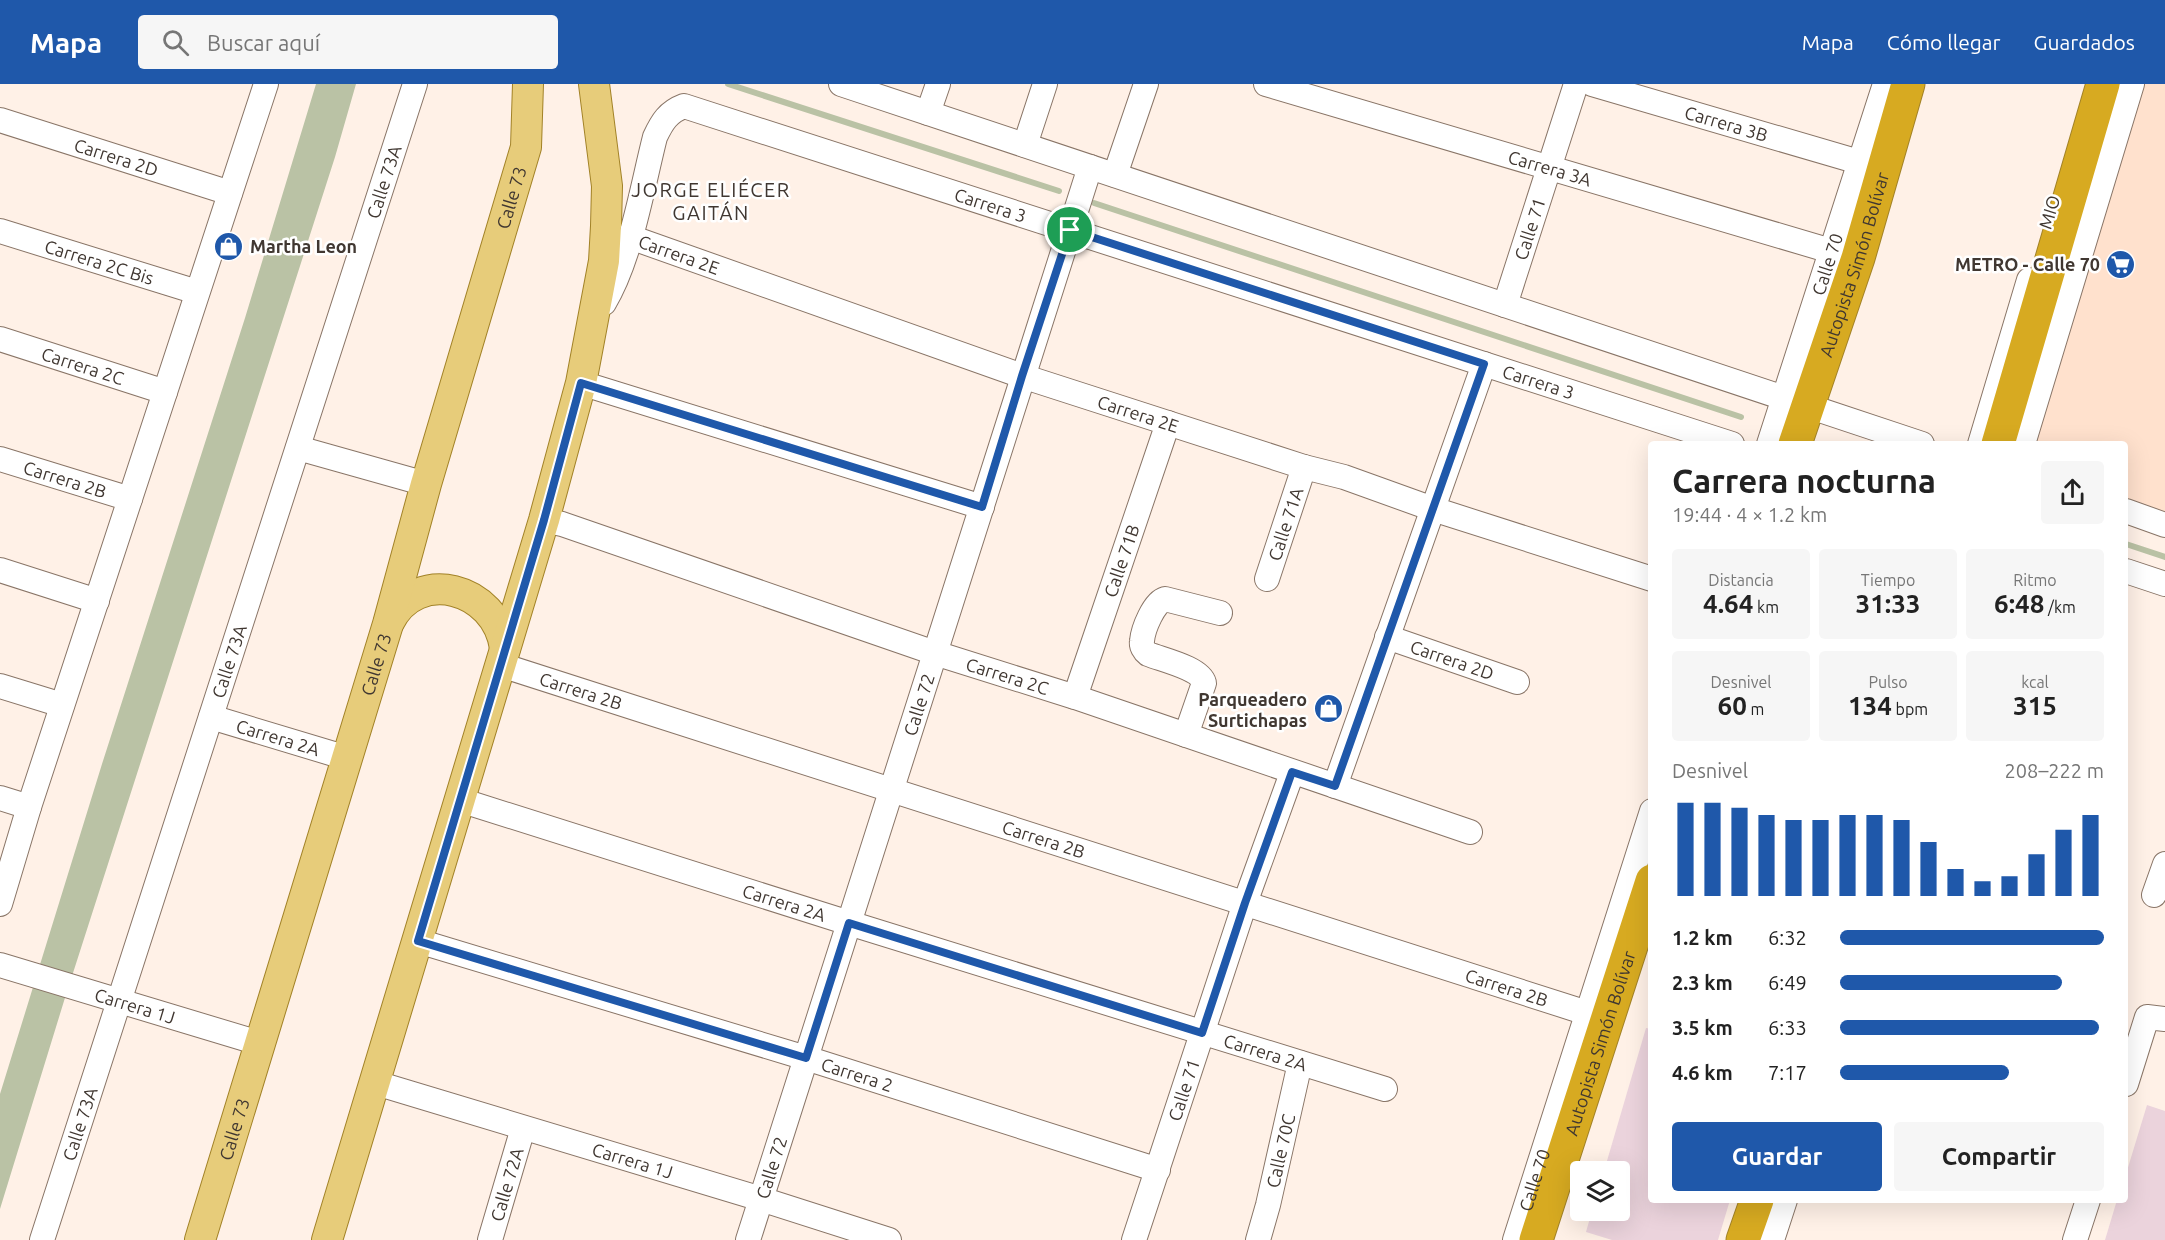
<!DOCTYPE html>
<html lang="es">
<head>
<meta charset="utf-8">
<style>
  :root { --surface:#fff; --page:#f6f6f6; --text:#222; --muted:#767676; --accent:#1f58aa }
  body { margin:0; font-family:Ubuntu,sans-serif; background:var(--page); color:var(--text); height:100vh; display:flex; flex-direction:column; font-size:22px; white-space:nowrap }
  * { box-sizing:border-box; margin:0 }
  p { font-size:20px; color:var(--muted) }
  .icon { flex:none; width:33px; height:33px; fill:none; stroke:currentColor; stroke-width:2; stroke-linecap:round; stroke-linejoin:round }
  .map { position:relative; flex:1; overflow:hidden }
  .side { position:absolute; left:1648px; top:357px; width:480px; height:762px; display:flex; flex-direction:column; background:var(--surface); border-radius:6px; box-shadow:0 6px 24px #0002 }
  .side>* { flex:none }
  .controls { position:absolute; left:1570px; top:1077px; display:grid; gap:12px }
  .controls a { display:grid; place-items:center; width:60px; height:60px; border-radius:6px; background:var(--surface); box-shadow:0 6px 24px #0002; font-size:30px }
  .pin { position:absolute; display:grid; place-items:center; width:51px; height:51px; color:#fff; margin:-26px; border:3px solid #fff; border-radius:50%; box-shadow:0 2px 6px #0007 }
  .round { display:grid; place-items:center; flex:none; width:63px; height:63px; border-radius:6px; background:var(--page) }
  .overview { display:flex; align-items:center; justify-content:space-between; height:102px; padding:0 24px }
  h1 { font-size:33px; font-weight:700; line-height:45px }
  .metrics { display:grid; grid-template-columns:repeat(3,1fr); gap:9px; height:102px; padding:6px 24px }
  .metrics div { display:grid; align-content:center; border-radius:6px; background:var(--page); text-align:center }
  .metrics b { font-size:26px; font-weight:700 }
  .metrics small { font-size:16px; font-weight:400 }
  .metrics p { font-size:16px }
  .chart { height:168px; padding:12px 24px }
  .chart p { display:flex; justify-content:space-between }
  .chart svg { width:100%; height:108px; margin-top:6px; stroke:var(--accent); stroke-width:6 }
  .primary-button { display:flex; gap:12px; margin-top:auto; padding:12px 24px }
  .primary-button a { flex:1; height:69px; border-radius:6px; background:var(--accent); color:#fff; font-size:24px; font-weight:700; line-height:69px; text-align:center }
  .primary-button a+a { background:var(--page); color:var(--text) }
  ul { padding:0 24px; list-style:none; font-size:20px }
  li { display:grid; grid-template-columns:96px 72px 1fr; align-items:center; height:45px }
  li i { height:15px; border-radius:8px; background:var(--accent) }
  header { display:flex; align-items:center; gap:36px; box-sizing:border-box; height:84px; padding:0 30px; background:var(--accent); color:#fff }
  header strong { font-size:28px }
  nav { display:flex; gap:33px; margin-inline-start:auto; font-size:21px }
  .search { width:420px; height:54px; background:var(--page); display:flex; align-items:center; gap:15px; box-sizing:border-box; padding:0 21px; border-radius:6px; color:var(--muted); font-size:22px }
  .map>svg:first-child { display:block }
  .built { fill:#ffe1cd }
  .green { fill:#ebd3dc }
  .water { fill:#bac2a5 }
  .lines { fill:none; stroke-linecap:round; stroke-linejoin:round }
  .stream { stroke:#bac2a5; stroke-width:6 }
  .minor-casing { stroke:#897567; stroke-width:26 }
  .major-casing { stroke:#a28227; stroke-width:32 }
  .highway-casing { stroke:#a28227; stroke-width:35 }
  .minor { stroke:#fff; stroke-width:24 }
  .major { stroke:#e7cc7a; stroke-width:30 }
  .highway { stroke:#d7aa21; stroke-width:33 }
  .route-casing { stroke:#fff; stroke-width:12 }
  .route { stroke:#1f58aa; stroke-width:8 }
  .labels { text-anchor:middle; dominant-baseline:central; stroke-width:5; stroke-linejoin:round; paint-order:stroke }
  .street-label { font-size:18px; fill:#403731; stroke:#fff }
  .poi-label { font-size:18px; font-weight:bold; fill:#403731; stroke:#fff; text-anchor:end }
  .neighbourhood-label { font-size:20px; letter-spacing:1.5px; fill:#403731; stroke:#fff }
</style>
</head>
<body>
<header>
<strong>Mapa</strong>
<div class="search"><svg class="icon" aria-label="search" viewBox="0 0 24 24"><circle cx="10" cy="10" r="6"/><path d="M15 15l6 6"/></svg>Buscar aquí</div>
<nav><a>Mapa</a><a>Cómo llegar</a><a>Guardados</a></nav>
</header>
<div class="map">
<svg width="2165" height="1156" viewBox="0 0 2165 1156">
  <rect width="100%" height="100%" fill="#fff1e7"/>
  <polygon class="built" points="2132,0 2165,0 2165,441 2126,427 2126,360 2023,360"/>
  <g class="green">
    <polygon points="1646,944 1652,945 1652,1116 1730,1116 1718,1156 1612,1156 1586,1148 1592,1127 1620,1126 1620,1088 1604,1087"/>
    <polygon points="2147,1021 2165,1027 2165,1156 2105,1156 2117,1116 2126,1116 2126,1090"/>
  </g>
  <polygon class="water" points="316,0 356,0 335,73 64,917 0,1125 0,1010 102,680 245,234"/>
  <g class="lines">
    <g class="stream">
      <polyline points="728,0 1059,107"/>
      <polyline points="1094,119 1741,333"/>
      <polyline points="2126,460 2165,473"/>
    </g>
    <defs>
      <g id="minor">
        <polyline points="841,0 1922,360"/>
        <path id="s1" d="M1266,0L1831,167"/>
        <path id="s2" d="M1592,0L1859,78"/>
        <polyline points="928,29 938,0"/>
        <path id="s3" d="M0,36L230,109"/>
        <polyline points="1025,61 1045,0"/>
        <polyline points="1115,91 1146,0"/>
        <path id="s4" d="M0,147L197,208"/>
        <path id="s5" d="M630,153L1022,292L1304,383L1344,393L1433,425L1652,495"/>
        <path id="s6" d="M604,219C631,174 642,104 655,53C662,38 668,28 684,22L1732,360"/>
        <path id="s7" d="M1505,221L1576,0"/>
        <path id="s8" d="M0,255L165,308"/>
        <polyline points="581,299 982,423"/>
        <path id="s9" d="M1769,360L1885,0"/>
        <polyline points="1980,360 2029,196"/>
        <polyline points="2023,360 2132,0"/>
        <polyline points="298,364 426,400"/>
        <path id="s10" d="M0,375L130,415"/>
        <polyline points="2126,427 2165,441"/>
        <path id="s11" d="M544,436L562,440L935,569L1075,613L1470,748"/>
        <polyline points="0,486 97,517"/>
        <polyline points="2126,487 2165,500"/>
        <path id="s12" d="M1267,495L1304,383"/>
        <path id="s13" d="M1387,553L1517,598"/>
        <path id="s14" d="M501,581L1587,929"/>
        <polyline points="0,602 62,621"/>
        <path id="s15" d="M1075,613L1168,339"/>
        <path id="s16" d="M211,633L347,674"/>
        <path d="M1186,651L1204,599C1200,584 1163,576 1148,570C1144,567 1141,562 1142,557C1143,545 1154,518 1165,515L1220,529"/>
        <polyline points="1335,702 1484,280"/>
        <polyline points="0,714 29,723"/>
        <path id="s17" d="M460,716L849,839L1385,1005"/>
        <polyline points="2154,811 2165,780"/>
        <polyline points="0,820 29,723 266,0"/>
        <path id="s18" d="M418,857L806,974L1158,1086"/>
        <path id="s19" d="M0,881L259,959"/>
        <path id="s20" d="M376,999L761,1115L889,1156"/>
        <polyline points="2126,1000 2147,933 2165,935"/>
        <path id="s21" d="M42,1156L415,0"/>
        <path id="s22" d="M490,1156L523,1044"/>
        <path id="s23" d="M748,1156L1090,83"/>
        <path id="s24" d="M1134,1156L1245,819L1292,689"/>
        <path id="s25" d="M1258,1156L1268,1121L1300,979"/>
        <path id="s26" d="M1515,1156L1652,727"/>
        <polyline points="1772,1156 1785,1116"/>
        <polyline points="2075,1156 2088,1116"/>
      </g>
      <g id="major">
        <path d="M389,538C417,482 496,503 505,564"/>
        <path id="s27" d="M200,1156L388,540L426,400L526,63L528,0"/>
        <polyline points="327,1156 544,436 581,299 604,177 606,142 607,102 594,0"/>
      </g>
      <g id="highway">
        <path id="s28" d="M1795,360L1858,174L1908,0"/>
        <polyline points="1998,360 2103,0"/>
        <path id="s29" d="M1536,1156L1652,797"/>
        <polyline points="1743,1156 1757,1116"/>
      </g>
    </defs>
    <use href="#minor" class="minor-casing"/>
    <use href="#major" class="major-casing"/>
    <use href="#highway" class="highway-casing"/>
    <use href="#minor" class="minor"/>
    <use href="#major" class="major"/>
    <use href="#highway" class="highway"/>
  </g>
  <g class="lines">
    <defs>
      <polygon id="route" points="1070,146 1484,280 1335,702 1292,688 1245,819 1202,949 849,839 806,974 418,857 544,436 581,299 982,423 1022,292"/>
    </defs>
    <use href="#route" class="route-casing"/>
    <use href="#route" class="route"/>
  </g>
  <defs>
    <symbol id="shop-disc" viewBox="-11 -11 22 22"><circle r="9.5" fill="#1f58aa" stroke="#fff"/><path d="M-5-2.5h2.3a2.7 3.5 0 0 1 5.4 0H5L5.5 6h-11ZM-1.5-2.5h3a1.5 2.3 0 0 0-3 0Z" fill="#fff"/></symbol>
    <symbol id="supermarket-disc" viewBox="-11 -11 22 22"><circle r="9.5" fill="#1f58aa" stroke="#fff"/><path d="M-6-5.5h2.5l.6 2H6L4.5 2H-2.5L-4.4-4H-6ZM-1.5 3.2a1.3 1.3 0 1 0 .1 0ZM3 3.2a1.3 1.3 0 1 0 .1 0Z" fill="#fff"/></symbol>
  </defs>
  <g fill-rule="evenodd">
    <use href="#shop-disc" x="212" y="146" width="33" height="33"/>
    <use href="#supermarket-disc" x="2104" y="164" width="33" height="33"/>
    <use href="#shop-disc" x="1312" y="608" width="33" height="33"/>
  </g>
  <g class="labels">
    <g class="street-label">
      <text stroke="none"><textPath href="#s2" startOffset="140">Carrera 3B</textPath></text>
      <text stroke="none"><textPath href="#s3" startOffset="122">Carrera 2D</textPath></text>
      <text stroke="none"><textPath href="#s1" startOffset="296">Carrera 3A</textPath></text>
      <text stroke="none"><textPath href="#s21" startOffset="1112">Calle 73A</textPath></text>
      <text stroke="none"><textPath href="#s27" startOffset="1088">Calle 73</textPath></text>
      <text stroke="none"><textPath href="#s6" startOffset="540">Carrera 3</textPath></text>
      <text transform="translate(2049 128) rotate(-73)">MIO</text>
      <text stroke="none"><textPath href="#s7" startOffset="80">Calle 71</textPath></text>
      <text stroke="none"><textPath href="#s5" startOffset="52">Carrera 2E</textPath></text>
      <text stroke="none"><textPath href="#s4" startOffset="104">Carrera 2C Bis</textPath></text>
      <text stroke="none"><textPath href="#s9" startOffset="189">Calle 70</textPath></text>
      <text stroke="none"><textPath href="#s28" startOffset="189">Autopista Simón Bolívar</textPath></text>
      <text stroke="none"><textPath href="#s8" startOffset="87">Carrera 2C</textPath></text>
      <text stroke="none"><textPath href="#s6" startOffset="1116">Carrera 3</textPath></text>
      <text stroke="none"><textPath href="#s5" startOffset="538">Carrera 2E</textPath></text>
      <text stroke="none"><textPath href="#s10" startOffset="68">Carrera 2B</textPath></text>
      <text stroke="none"><textPath href="#s12" startOffset="58">Calle 71A</textPath></text>
      <text stroke="none"><textPath href="#s15" startOffset="144">Calle 71B</textPath></text>
      <text stroke="none"><textPath href="#s13" startOffset="69">Carrera 2D</textPath></text>
      <text stroke="none"><textPath href="#s21" startOffset="608">Calle 73A</textPath></text>
      <text stroke="none"><textPath href="#s27" startOffset="602">Calle 73</textPath></text>
      <text stroke="none"><textPath href="#s11" startOffset="489">Carrera 2C</textPath></text>
      <text stroke="none"><textPath href="#s14" startOffset="84">Carrera 2B</textPath></text>
      <text stroke="none"><textPath href="#s23" startOffset="562">Calle 72</textPath></text>
      <text stroke="none"><textPath href="#s16" startOffset="70">Carrera 2A</textPath></text>
      <text stroke="none"><textPath href="#s14" startOffset="570">Carrera 2B</textPath></text>
      <text stroke="none"><textPath href="#s17" startOffset="340">Carrera 2A</textPath></text>
      <text stroke="none"><textPath href="#s14" startOffset="1056">Carrera 2B</textPath></text>
      <text stroke="none"><textPath href="#s19" startOffset="141">Carrera 1J</textPath></text>
      <text stroke="none"><textPath href="#s29" startOffset="207">Autopista Simón Bolívar</textPath></text>
      <text stroke="none"><textPath href="#s17" startOffset="844">Carrera 2A</textPath></text>
      <text stroke="none"><textPath href="#s18" startOffset="459">Carrera 2</textPath></text>
      <text stroke="none"><textPath href="#s24" startOffset="158">Calle 71</textPath></text>
      <text stroke="none"><textPath href="#s21" startOffset="122">Calle 73A</textPath></text>
      <text stroke="none"><textPath href="#s27" startOffset="116">Calle 73</textPath></text>
      <text stroke="none"><textPath href="#s25" startOffset="92">Calle 70C</textPath></text>
      <text stroke="none"><textPath href="#s20" startOffset="268">Carrera 1J</textPath></text>
      <text stroke="none"><textPath href="#s23" startOffset="76">Calle 72</textPath></text>
      <text stroke="none"><textPath href="#s26" startOffset="63">Calle 70</textPath></text>
      <text stroke="none"><textPath href="#s22" startOffset="58">Calle 72A</textPath></text>
    </g>
    <g class="poi-label">
      <text x="250" y="162" text-anchor="start">Martha Leon</text>
      <text x="2100" y="180">METRO - Calle 70</text>
      <text x="1307" y="615">Parqueadero<tspan x="1307" dy="21">Surtichapas</tspan></text>
    </g>
    <g class="neighbourhood-label">
      <text x="711" y="105">JORGE ELIÉCER<tspan x="711" dy="23">GAITÁN</tspan></text>
    </g>
  </g>
</svg>
<div class="controls">
<a><svg class="icon" aria-label="layers" viewBox="0 0 24 24"><path d="M12 4l9 5-9 5-9-5zM3 14l9 5 9-5"/></svg></a>
</div>
<div class="pin" style="left:1070px;top:146px;background:#1e9e55"><svg class="icon" aria-label="arrive" viewBox="0 0 24 24"><path d="M6 21V4h12l-3 4 3 4H6"/></svg></div>
<section class="side">
<div class="overview"><div><h1>Carrera nocturna</h1><p>19:44 · 4 × 1.2 km</p></div><a class="round"><svg class="icon" aria-label="share" viewBox="0 0 24 24"><path d="M12 15V3M7 8l5-5 5 5M5 13v7h14v-7"/></svg></a></div>
<div class="metrics">
<div><p>Distancia</p><b>4.64<small> km</small></b></div>
<div><p>Tiempo</p><b>31:33</b></div>
<div><p>Ritmo</p><b>6:48<small> /km</small></b></div>
</div>
<div class="metrics">
<div><p>Desnivel</p><b>60<small> m</small></b></div>
<div><p>Pulso</p><b>134<small> bpm</small></b></div>
<div><p>kcal</p><b>315</b></div>
</div>
<div class="chart"><p><span>Desnivel</span>208–222 m</p>
<svg viewBox="0 0 160 44" preserveAspectRatio="none"><path d="M5 44V6M15 44V6M25 44V8M35 44V11M45 44V13M55 44V13M65 44V11M75 44V11M85 44V13M95 44V22M105 44V33M115 44V38M125 44V36M135 44V27M145 44V17M155 44V11"/></svg>
</div>
<ul>
<li><b>1.2 km</b>6:32<i style="width:100%"></i></li>
<li><b>2.3 km</b>6:49<i style="width:84%"></i></li>
<li><b>3.5 km</b>6:33<i style="width:98%"></i></li>
<li><b>4.6 km</b>7:17<i style="width:64%"></i></li>
</ul>
<div class="primary-button"><a>Guardar</a><a>Compartir</a></div>
</section>
</div>
</body>
</html>
